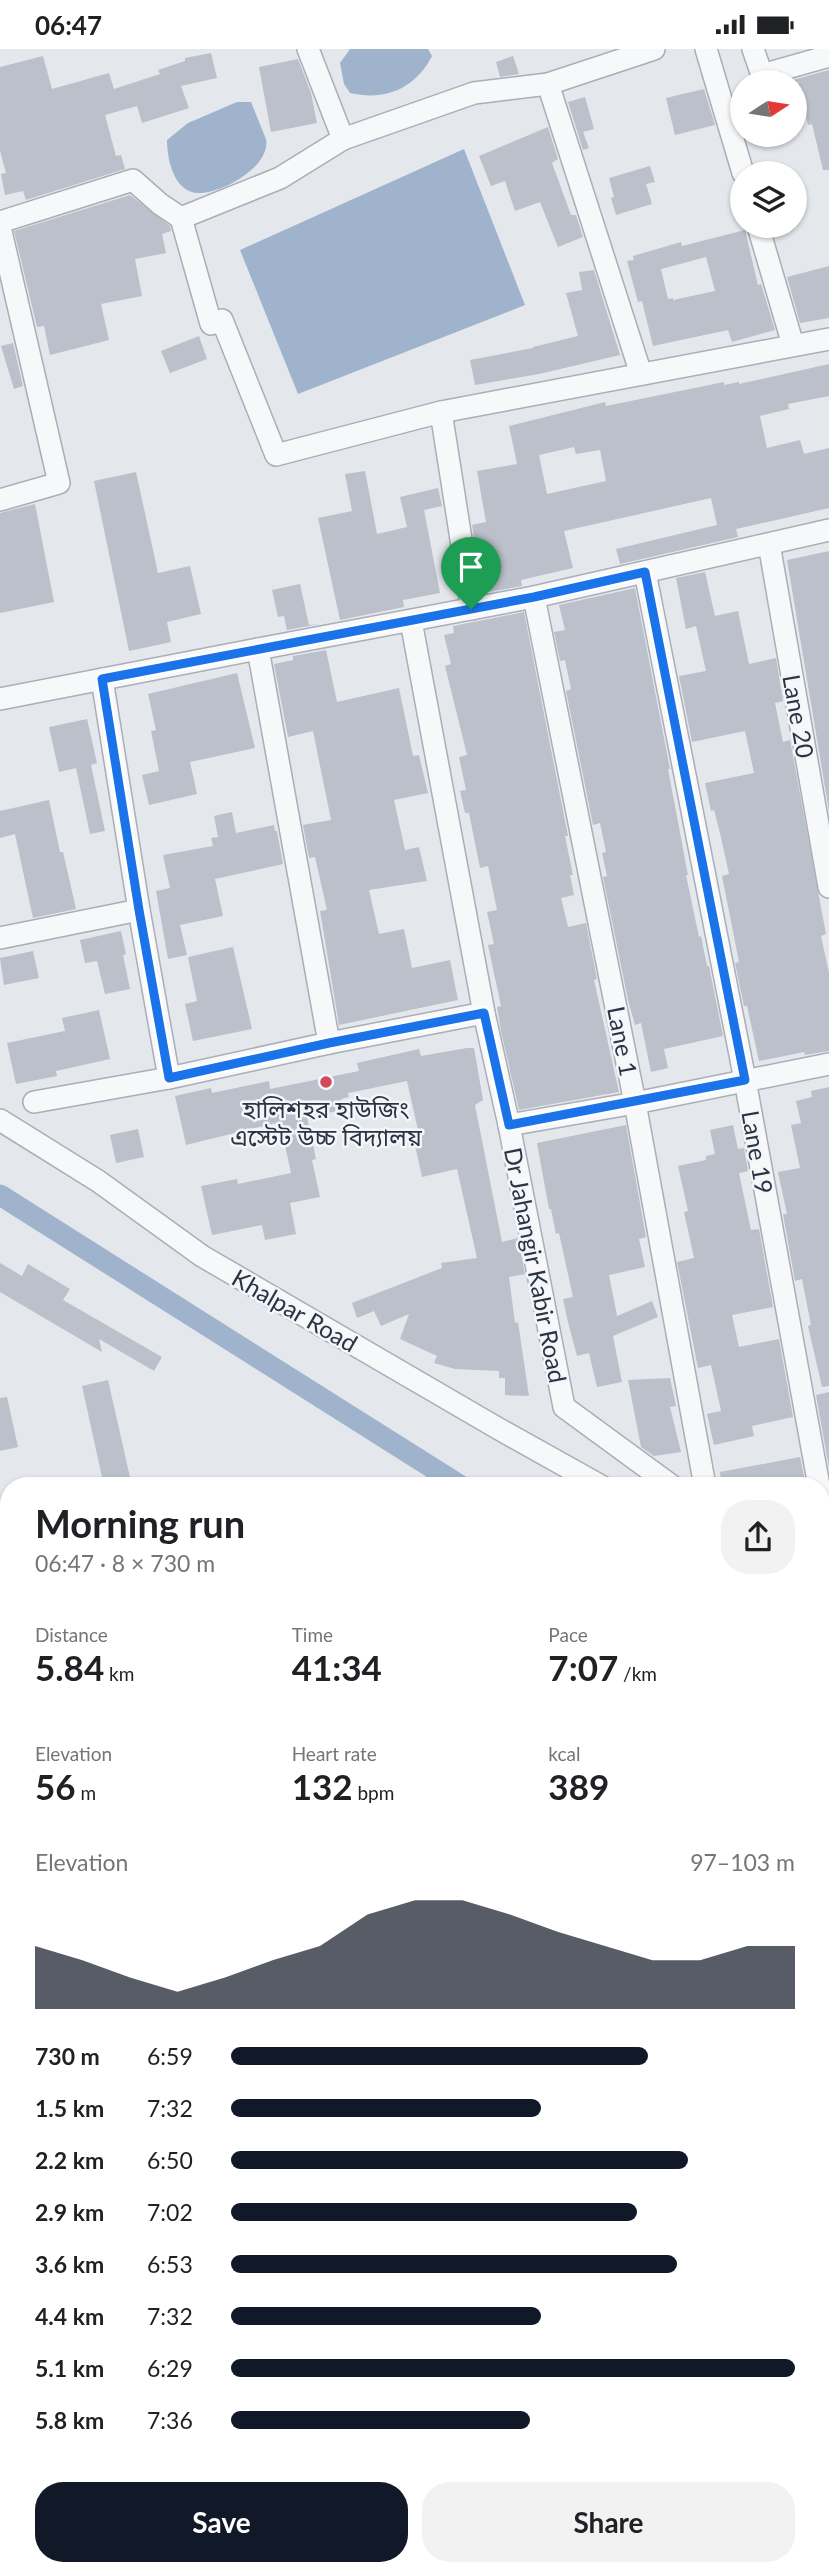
<!DOCTYPE html>
<html lang="en">
<head>
<meta charset="utf-8">
<style>
  :root { --surface:#fff; --page:#f2f2f2; --text:#202124; --muted:#757577; --accent:#111827 }
  body { margin:0; font-family:Lato,"Noto Sans Bengali",sans-serif; background:var(--page); color:var(--text); height:100vh; display:flex; flex-direction:column; font-size:26px; white-space:nowrap }
  * { box-sizing:border-box; margin:0 }
  p { font-size:23px; color:var(--muted) }
  .icon { flex:none; width:38px; height:38px; fill:none; stroke:currentColor; stroke-width:2; stroke-linecap:round; stroke-linejoin:round }
  .map { position:relative; flex:1; overflow:hidden }
  .side { position:absolute; left:0px; top:1428px; width:830px; height:1099px; display:flex; flex-direction:column; background:var(--surface); border-radius:28px 28px 0 0; box-shadow:0 2px 5px #0004 }
  .side>* { flex:none }
  .needle { width:46px; rotate:78deg }
  .tools { position:absolute; left:730px; top:21px; display:grid; gap:14px }
  .tools a { display:grid; place-items:center; width:77px; height:77px; border-radius:50%; background:var(--surface); box-shadow:0 2px 5px #0004; font-size:35px }
  .pin { position:absolute; display:grid; place-items:center; width:60px; height:60px; color:#fff; margin:-72px -30px; border-radius:50% 50% 50% 0; rotate:-45deg; box-shadow:0 0 7px #0007 }
  .pin .icon { rotate:45deg }
  .round { display:grid; place-items:center; flex:none; width:74px; height:74px; border-radius:28px; background:var(--page) }
  .head { display:flex; align-items:center; justify-content:space-between; height:119px; padding:0 35px }
  h1 { font-size:38px; font-weight:700; line-height:52px }
  .stats { display:grid; grid-template-columns:repeat(3,1fr); gap:10px; height:119px; padding:7px 35px }
  .stats div { display:grid; align-content:center }
  .stats b { font-size:35px; font-weight:700 }
  .stats small { font-size:19px; font-weight:400 }
  .stats p { font-size:19px }
  .chart { height:196px; padding:14px 35px }
  .chart p { display:flex; justify-content:space-between }
  .chart svg { width:100%; height:126px; margin-top:7px; fill:var(--accent); opacity:.7 }
  .button { display:flex; gap:14px; margin-top:auto; padding:14px 35px }
  .button a { flex:1; height:80px; border-radius:28px; background:var(--accent); color:#fff; font-size:28px; font-weight:700; line-height:80px; text-align:center }
  .button a+a { background:var(--page); color:var(--text) }
  ul { padding:0 35px; list-style:none; font-size:23px }
  li { display:grid; grid-template-columns:112px 84px 1fr; align-items:center; height:52px }
  li i { height:18px; border-radius:9px; background:var(--accent) }
  .status { display:flex; justify-content:space-between; align-items:center; height:49px; padding:0 35px; background:var(--surface); direction:ltr }
  .status svg { height:19px; fill:currentColor }
  .map>svg:first-child { display:block }
  .green { fill:#c9d6c5 }
  .water { fill:#9fb4cc }
  .lines { fill:none; stroke-linecap:round; stroke-linejoin:round }
  .canal { stroke:#9fb4cc; stroke-width:21 }
  .building { fill:#bbc0ca; fill-rule:evenodd }
  .minor-casing { stroke:#a9aeb7; stroke-width:24 }
  .minor { stroke:#f7f8fa; stroke-width:21 }
  .route-casing { stroke:#fff; stroke-width:14 }
  .route { stroke:#1a73e8; stroke-width:9 }
  .poi-dot { fill:#d1495b; stroke:#f4f6f9; stroke-width:2.5 }
  .labels { text-anchor:middle; dominant-baseline:central; stroke-width:5; stroke-linejoin:round; paint-order:stroke }
  .street-label { font-size:24px; fill:#2b3445; stroke:#f4f6f9 }
  .poi-label { font-size:24px; fill:#2b3445; stroke:#f4f6f9 }
</style>
</head>
<body>
<div class="status"><b>06:47</b><svg viewBox="0 0 49 12"><path d="M0 12V9h3v3zM5 12V6h3v6zM10 12V3h3v9zM15 12V0h3v12zM26 1h20v11H26zM47 4h2v5h-2z"/></svg></div>
<div class="map">
<svg width="829" height="2527" viewBox="0 0 829 2527">
  <rect width="100%" height="100%" fill="#e4e7ec"/>
  <polygon class="green" points="205,2518 374,2518 374,2520 342,2527 207,2527"/>
  <g class="water">
    <path d="M350,0H428L432,7C415,40 385,52 350,44L344,35L340,14Z"/>
    <path d="M237,53H251L266,90C271,118 220,146 196,144C173,141 167,109 167,91L188,74Z"/>
    <polygon points="464,100 525,256 298,345 240,201"/>
  </g>
  <g class="lines">
    <g class="canal">
      <polyline points="0,1146 461,1437"/>
      <polyline points="821,1654 829,1659"/>
    </g>
  </g>
  <g class="building">
    <polygon points="211,4 217,29 181,37 189,59 142,74 137,57 105,66 116,107 121,106 125,120 26,151 23,142 5,146 1,125 6,124 0,102 0,18 43,7 52,40 109,24 114,40 160,25 158,21 185,12 185,9"/>
    <polygon points="513,7 519,25 500,28 496,13"/>
    <polygon points="298,10 311,44 317,74 271,83 259,18"/>
    <polygon points="829,21 829,121 823,121 812,75 808,76 798,33 785,33"/>
    <polygon points="704,40 715,76 675,86 666,49"/>
    <polygon points="585,48 594,80 583,83 589,99 583,101 568,53"/>
    <polygon points="548,78 558,110 552,114 571,166 576,166 583,188 558,198 540,153 515,162 505,132 491,137 479,107"/>
    <polygon points="650,117 655,133 646,135 652,155 616,166 611,149 614,148 609,129"/>
    <polygon points="130,146 170,177 171,182 162,185 166,204 135,210 142,247 101,255 109,291 50,306 44,277 37,278 14,182"/>
    <path d="M745,181L758,236L761,235L775,281L732,293L728,281L653,297L642,252L638,253L627,212L634,211L633,207L681,193L682,197ZM706,208L715,242L673,251V249L668,250L661,220Z"/>
    <polygon points="829,217 829,269 800,274 787,228"/>
    <polygon points="594,221 620,306 539,325 475,336 470,311 533,299 533,298 578,287 566,244 582,241 579,223"/>
    <polygon points="199,287 207,310 170,324 161,302"/>
    <polygon points="13,294 23,337 14,340 1,297"/>
    <path d="M829,315V347L788,355L789,360L760,367L767,399L800,391L804,405L829,399V459L736,480L738,488L620,515L616,500L717,476L711,449L564,482L573,519L521,531L522,537L483,544L472,476L486,473L477,422L517,415L509,377L605,353L606,357L724,333V336L739,333V335ZM574,398L576,405L600,401L606,432L547,445L539,406Z"/>
    <polygon points="365,422 377,485 407,478 400,448 438,439 442,457 424,461 440,544 403,551 404,558 340,571 318,469 352,462 345,425"/>
    <polygon points="136,423 158,524 190,517 201,565 167,573 171,593 129,602 94,432"/>
    <polygon points="35,455 54,553 0,564 0,464"/>
    <polygon points="829,502 829,762 787,511"/>
    <polygon points="705,523 715,567 738,562 749,615 776,609 783,652 775,654 783,693 790,691 826,885 821,887 829,924 829,1002 805,1006 804,1003 759,1012 747,957 744,957 735,914 739,913 722,827 729,825 720,784 714,761 711,762 705,734 754,724 745,682 692,693 679,627 706,622 696,577 686,580 676,529"/>
    <polygon points="300,535 309,576 320,575 287,581 284,567 278,568 272,541"/>
    <polygon points="635,539 670,720 668,720 688,826 686,826 699,888 701,887 707,917 709,917 723,987 664,1000 668,1019 651,1023 641,974 635,976 628,951 603,828 607,827 602,804 606,803 600,774 593,776 566,642 571,640 565,611 560,612 554,583 565,581 559,556"/>
    <polygon points="524,563 568,787 565,787 573,826 570,826 574,846 561,849 568,878 586,874 597,930 594,931 619,1043 519,1061 501,982 497,958 501,957 488,896 494,895 487,863 497,861 488,817 480,819 469,764 465,764 460,742 466,741 459,708 467,706 445,617 451,615 444,586 454,584 453,577"/>
    <polygon points="326,601 337,653 399,639 413,707 419,706 428,744 394,751 405,801 419,798 427,832 369,841 379,885 404,880 412,919 450,911 458,951 339,976 320,862 327,861 315,808 309,809 303,776 331,771 313,682 288,688 274,615 293,611 293,607"/>
    <polygon points="237,624 255,699 190,713 197,745 149,756 142,726 159,722 151,682 156,681 148,645"/>
    <polygon points="87,670 97,714 91,716 105,782 90,785 76,719 59,723 49,678"/>
    <polygon points="49,751 60,803 63,803 76,860 33,869 15,785 0,789 0,762"/>
    <polygon points="232,763 236,784 274,776 275,782 277,782 283,815 215,830 223,867 180,876 187,906 168,910 156,842 170,839 163,806 213,797 211,789 218,788 214,767"/>
    <polygon points="121,882 126,905 123,906 130,940 105,945 97,912 85,914 80,891"/>
    <polygon points="233,898 252,980 193,992 185,955 197,952 188,908"/>
    <polygon points="33,902 39,929 4,936 0,909"/>
    <polygon points="99,961 110,1010 56,1022 57,1027 16,1035 7,994 65,982 62,969"/>
    <polygon points="467,999 474,999 483,1051 475,1056 502,1193 518,1189 525,1225 509,1228 515,1274 518,1273 529,1347 505,1346 505,1329 499,1329 499,1322 455,1320 434,1314 437,1307 400,1290 409,1265 381,1277 374,1262 357,1269 352,1254 442,1219 441,1214 477,1209 457,1120 422,1128 412,1082 418,1081 407,1032 348,1044 349,1048 341,1050 343,1061 307,1068 316,1110 312,1111 320,1148 290,1154 296,1185 265,1191 262,1176 212,1186 201,1137 237,1130 238,1135 291,1124 280,1073 186,1096 175,1047 211,1039 212,1044 269,1032 270,1040 359,1022 357,1014 419,1000 421,1007"/>
    <polygon points="829,1038 829,1337 822,1338 808,1277 811,1276 802,1230 795,1232 783,1165 787,1165 778,1123 800,1119 791,1076 801,1074 796,1052 812,1048 811,1042"/>
    <polygon points="626,1076 646,1188 639,1190 645,1218 609,1226 617,1267 652,1252 658,1268 613,1287 622,1333 597,1338 589,1304 577,1307 568,1273 563,1250 573,1248 559,1184 556,1185 551,1160 549,1160 537,1094"/>
    <polygon points="733,1076 738,1100 744,1099 748,1122 739,1124 751,1181 759,1180 773,1258 732,1266 739,1298 779,1290 793,1368 752,1377 754,1387 714,1396 707,1365 721,1362 711,1316 698,1319 677,1213 694,1209 684,1163 688,1162 678,1117 706,1111 706,1107 715,1105 710,1081"/>
    <polygon points="138,1080 144,1108 116,1114 110,1086"/>
    <polygon points="0,1214 22,1227 28,1215 70,1240 63,1251 162,1308 154,1322 99,1290 102,1303 0,1243"/>
    <polygon points="670,1329 676,1357 670,1358 681,1403 654,1407 641,1398 628,1331"/>
    <polygon points="108,1331 132,1437 104,1437 82,1337"/>
    <polygon points="829,1343 829,1419 816,1346"/>
    <polygon points="7,1348 18,1398 0,1402 0,1349"/>
    <polygon points="800,1408 806,1437 722,1437 720,1423"/>
  </g>
  <g class="lines">
    <defs>
      <g id="minor">
        <polyline points="308,0 343,90 474,44 548,35 654,0"/>
        <polyline points="706,0 743,124"/>
        <polyline points="753,0 762,26 829,7"/>
        <polyline points="548,35 641,325"/>
        <polyline points="181,169 211,275 222,271 276,406 441,363"/>
        <polyline points="0,173 133,131 160,155 181,169 280,129 343,90"/>
        <polyline points="758,177 793,296"/>
        <polyline points="0,178 59,434 0,451"/>
        <polyline points="769,495 829,838"/>
        <polyline points="645,523 745,1031 819,1437"/>
        <polyline points="534,548 635,1054 705,1437"/>
        <polyline points="472,560 441,363 829,290"/>
        <polyline points="411,572 484,964 509,1076 564,1358 672,1437"/>
        <polyline points="102,630 139,861 169,1029 329,994"/>
        <polyline points="0,650 258,600"/>
        <polyline points="0,889 139,861"/>
        <polyline points="484,964 329,994 258,600 534,548 829,481"/>
        <polyline points="34,1053 169,1029"/>
        <polyline points="0,1071 98,1132 202,1207 499,1380 601,1437"/>
        <polyline points="509,1076 635,1054 829,1015"/>
        <polyline points="821,1446 829,1491"/>
        <polyline points="821,1534 829,1539"/>
        <polyline points="821,1564 829,1570"/>
        <polyline points="0,1816 9,1850"/>
        <polyline points="821,2347 829,2345"/>
        <polyline points="413,2518 415,2527"/>
        <polyline points="780,2518 782,2527"/>
      </g>
    </defs>
    <use href="#minor" class="minor-casing"/>
    <use href="#minor" class="minor"/>
  </g>
  <g class="lines">
    <defs>
      <polygon id="route" points="645,523 745,1031 509,1076 484,964 329,994 169,1029 139,861 102,630 534,548"/>
    </defs>
    <use href="#route" class="route-casing"/>
    <use href="#route" class="route"/>
  </g>
  <circle class="poi-dot" cx="326" cy="1033" r="7"/>
  <g class="labels">
    <g class="street-label">
      <text transform="translate(799 667) rotate(80)">Lane 20</text>
      <text transform="translate(623 992) rotate(79)">Lane 1</text>
      <text transform="translate(758 1103) rotate(80)">Lane 19</text>
      <text transform="translate(536 1216) rotate(79)">Dr Jahangir Kabir Road</text>
      <text transform="translate(295 1261) rotate(30)">Khalpar Road</text>
    </g>
    <g class="poi-label">
      <text x="326" y="1059">হালিশহর হাউজিং<tspan x="326" dy="28">এস্টেট উচ্চ বিদ্যালয়</tspan></text>
    </g>
  </g>
</svg>
<div class="tools">
<a><svg class="needle" viewBox="-14 -14 28 28"><path d="M0-13l5 13h-10z" fill="#e53935"/><path d="M0 13l5-13h-10z" fill="#757577"/></svg></a>
<a><svg class="icon" aria-label="layers" viewBox="0 0 24 24"><path d="M12 4l9 5-9 5-9-5zM3 14l9 5 9-5"/></svg></a>
</div>
<div class="pin" style="left:471px;top:560px;background:#1e9e55"><svg class="icon" aria-label="arrive" viewBox="0 0 24 24"><path d="M6 21V4h12l-3 4 3 4H6"/></svg></div>
<section class="side">
<div class="head"><div><h1>Morning run</h1><p>06:47 · 8 × 730 m</p></div><a class="round"><svg class="icon" aria-label="share" viewBox="0 0 24 24"><path d="M12 15V3M7 8l5-5 5 5M5 13v7h14v-7"/></svg></a></div>
<div class="stats">
<div><p>Distance</p><b>5.84<small> km</small></b></div>
<div><p>Time</p><b>41:34</b></div>
<div><p>Pace</p><b>7:07<small> /km</small></b></div>
</div>
<div class="stats">
<div><p>Elevation</p><b>56<small> m</small></b></div>
<div><p>Heart rate</p><b>132<small> bpm</small></b></div>
<div><p>kcal</p><b>389</b></div>
</div>
<div class="chart"><p><span>Elevation</span>97–103 m</p>
<svg viewBox="0 0 160 44" preserveAspectRatio="none"><path d="M0 44V22L10 27L20 33L30 38L40 33L50 27L60 22L70 11L80 6L90 6L100 11L110 17L120 22L130 27L140 27L150 22L160 22V44z"/></svg>
</div>
<ul>
<li><b>730 m</b>6:59<i style="width:74%"></i></li>
<li><b>1.5 km</b>7:32<i style="width:55%"></i></li>
<li><b>2.2 km</b>6:50<i style="width:81%"></i></li>
<li><b>2.9 km</b>7:02<i style="width:72%"></i></li>
<li><b>3.6 km</b>6:53<i style="width:79%"></i></li>
<li><b>4.4 km</b>7:32<i style="width:55%"></i></li>
<li><b>5.1 km</b>6:29<i style="width:100%"></i></li>
<li><b>5.8 km</b>7:36<i style="width:53%"></i></li>
</ul>
<div class="button"><a>Save</a><a>Share</a></div>
</section>
</div>
</body>
</html>
